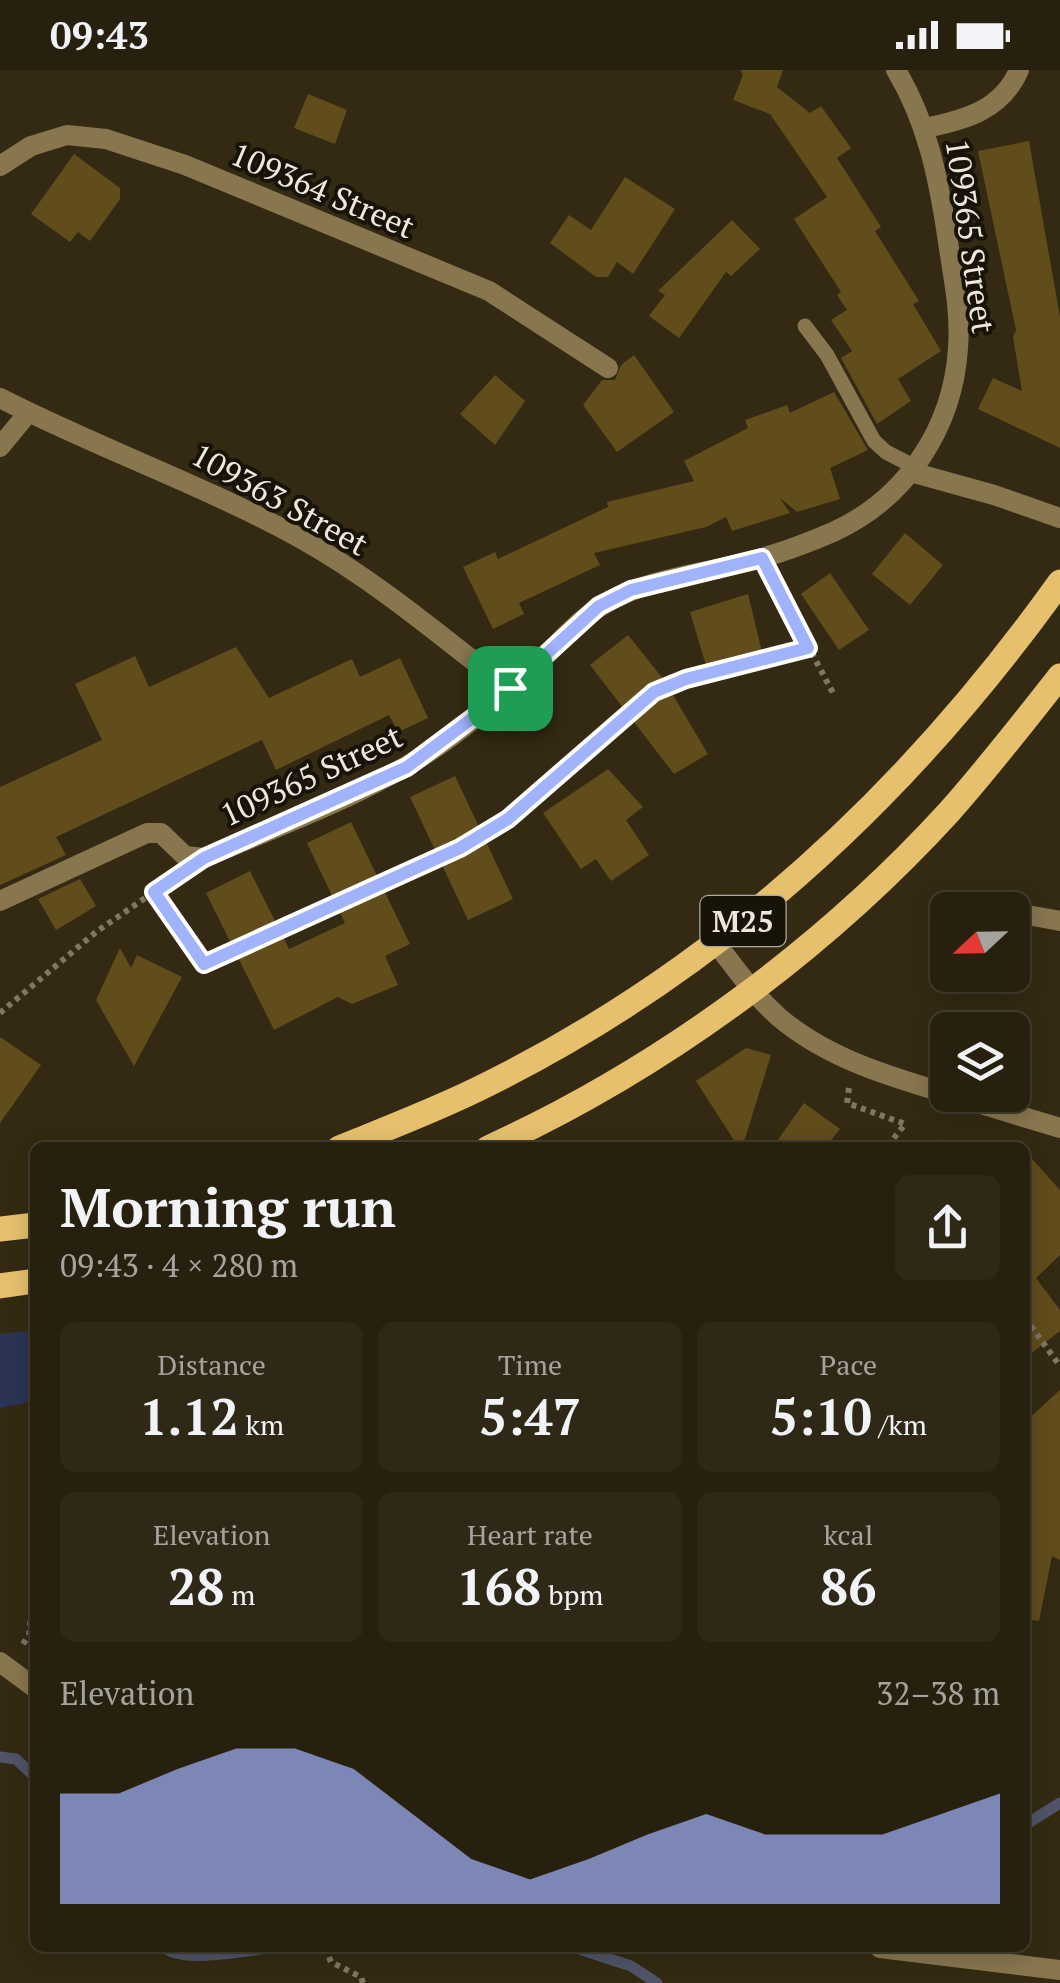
<!DOCTYPE html>
<html lang="en">
<head>
<meta charset="utf-8">
<style>
  :root { --surface:#27200e; --page:#2f2817; --text:#f1f3f6; --muted:#a4a39e; --line:#433e2e; --accent:#a1b3fd }
  body { margin:0; font-family:"PT Serif",serif; background:var(--page); color:var(--text); height:100vh; display:flex; flex-direction:column; font-size:38px; white-space:nowrap }
  * { box-sizing:border-box; margin:0 }
  p { font-size:32px; color:var(--muted) }
  .icon { flex:none; width:55px; height:55px; fill:none; stroke:currentColor; stroke-width:2; stroke-linecap:round; stroke-linejoin:round }
  .map { position:relative; flex:1; overflow:hidden }
  .drawer { position:absolute; left:30px; top:1072px; width:1000px; height:810px; display:flex; flex-direction:column; background:var(--surface); border-radius:15px; box-shadow:0 5px 25px #0003,0 0 0 2px var(--line) }
  .drawer>* { flex:none }
  .needle { width:65px; rotate:248deg }
  .fabs { position:absolute; left:930px; top:822px; display:grid; gap:20px }
  .fabs a { display:grid; place-items:center; width:100px; height:100px; border-radius:15px; background:var(--surface); box-shadow:0 5px 25px #0003,0 0 0 2px var(--line); font-size:50px }
  .pin { position:absolute; display:grid; place-items:center; width:85px; height:85px; color:#fff; margin:-42px; border-radius:20px; box-shadow:0 5px 15px #0006 }
  .round { display:grid; place-items:center; flex:none; width:105px; height:105px; border-radius:15px; background:var(--page) }
  .overview { display:flex; align-items:center; justify-content:space-between; height:170px; padding:0 30px }
  h1 { font-size:55px; font-weight:700; line-height:75px }
  .figures { display:grid; grid-template-columns:repeat(3,1fr); gap:15px; height:170px; padding:10px 30px }
  .figures div { display:grid; align-content:center; border-radius:15px; background:var(--page); text-align:center }
  .figures b { font-size:50px; font-weight:700 }
  .figures small { font-size:28px; font-weight:400 }
  .figures p { font-size:28px }
  .chart { height:280px; padding:20px 30px }
  .chart p { display:flex; justify-content:space-between }
  .chart svg { width:100%; height:180px; margin-top:10px; fill:var(--accent); opacity:.7 }
  .status { display:flex; justify-content:space-between; align-items:center; height:70px; padding:0 50px; background:var(--surface); direction:ltr }
  .status svg { height:28px; fill:currentColor }
  .map>svg:first-child { display:block }
  .green { fill:#2c3456 }
  .lines { fill:none; stroke-linecap:round; stroke-linejoin:round }
  .stream { stroke:#515369; stroke-width:11 }
  .building { fill:#614c1c }
  .path { stroke:#7f7663; stroke-width:6; stroke-dasharray:5 5; stroke-linecap:butt }
  .service { stroke:#88764f; stroke-width:15 }
  .minor { stroke:#88764f; stroke-width:20 }
  .primary { stroke:#e6c06d; stroke-width:25 }
  .route-casing { stroke:#fff; stroke-width:20 }
  .route { stroke:#a1b3fd; stroke-width:12 }
  .labels { text-anchor:middle; dominant-baseline:central; stroke-width:8; stroke-linejoin:round; paint-order:stroke }
  .shield { fill:#181309; stroke:#aea79b; stroke-width:2.5 }
  .shield-label { font-size:30px; font-weight:bold; fill:#eee7da }
  .street-label { font-size:32px; fill:#eee7da; stroke:#181309 }
</style>
</head>
<body>
<div class="status"><b>09:43</b><svg viewBox="0 0 49 12"><path d="M0 12V9h3v3zM5 12V6h3v6zM10 12V3h3v9zM15 12V0h3v12zM26 1h20v11H26zM47 4h2v5h-2z"/></svg></div>
<div class="map">
<svg width="1060" height="1913" viewBox="0 0 1060 1913">
  <rect width="100%" height="100%" fill="#342a13"/>
  <polygon class="green" points="35,1260 35,1331 0,1338 0,1264"/>
  <g class="lines">
    <g class="stream">
      <polyline points="0,1687 16,1689 35,1707"/>
      <polyline points="1025,1755 1060,1733"/>
      <path d="M165,1878C185,1893 243,1881 268,1878"/>
      <polyline points="576,1878 631,1896 657,1913"/>
    </g>
  </g>
  <g class="building">
    <polygon points="740,0 783,0 777,17 810,43 821,36 851,78 837,88 881,157 875,161 919,231 913,234 941,281 898,309 911,331 877,354 841,288 852,281 831,250 847,240 837,225 841,222 794,149 827,127 770,44 733,30 743,5"/>
    <polygon points="308,24 347,40 335,74 294,58"/>
    <polygon points="1029,71 1060,247 1060,378 978,339 993,308 1022,321 1013,267 1016,260 978,81"/>
    <polygon points="74,84 120,118 120,129 90,171 78,162 70,172 31,144"/>
    <polygon points="625,107 675,139 633,204 617,192 608,207 596,207 550,173 569,145 591,160"/>
    <polygon points="732,150 760,179 731,206 726,202 679,268 649,246 665,225 658,221"/>
    <polygon points="634,285 674,342 617,382 583,335 602,310 615,310 621,295"/>
    <polygon points="495,305 525,331 495,375 460,344"/>
    <polygon points="834,322 868,380 830,398 840,429 797,442 780,428 790,443 732,461 726,447 706,457 594,483 600,495 519,533 524,544 493,559 463,497 495,482 498,489 608,437 607,432 694,411 684,391 748,358 745,350 787,335 790,343"/>
    <polygon points="905,463 943,495 910,535 872,504"/>
    <polygon points="830,503 869,560 839,580 801,524"/>
    <polygon points="748,524 763,586 708,602 690,542"/>
    <polygon points="628,565 664,610 708,684 674,704 590,595"/>
    <polygon points="236,577 269,628 352,589 360,607 400,588 428,648 398,662 389,645 276,700 262,670 56,767 66,785 0,815 0,717 102,670 75,614 135,586 149,617"/>
    <polygon points="608,699 643,737 626,750 649,785 611,811 596,789 581,799 543,743"/>
    <polygon points="455,706 513,829 468,850 410,727"/>
    <polygon points="351,752 410,874 385,886 398,915 352,934 338,927 274,960 206,823 250,801 289,879 345,853 307,773"/>
    <polygon points="80,809 96,836 56,860 38,829"/>
    <polygon points="120,878 131,898 137,885 182,907 134,996 96,930"/>
    <polygon points="0,967 41,995 0,1053"/>
    <polygon points="746,978 771,985 742,1078 739,1078 696,1011"/>
    <polygon points="804,1033 840,1059 825,1078 772,1078"/>
    <polygon points="1025,1081 1060,1120 1060,1185 1036,1208 1060,1240 1060,1261 1025,1288"/>
    <polygon points="1060,1320 1060,1490 1052,1486 1039,1551 1025,1549 1025,1352"/>
  </g>
  <g class="lines">
    <g class="path">
      <polyline points="774,512 833,623"/>
      <polyline points="153,822 204,894 460,778 508,749 654,622 685,609 809,578"/>
      <polyline points="0,943 96,862 174,808"/>
      <polyline points="849,1018 847,1033 905,1054 886,1078"/>
      <polyline points="1025,1248 1060,1296"/>
      <polyline points="23,1574 29,1565 35,1508"/>
      <polyline points="325,1878 331,1892 361,1907 363,1913"/>
    </g>
    <polyline class="service" points="805,256 827,285 874,371 886,382 915,397"/>
    <g class="minor">
      <path d="M925,58C965,50 1002,40 1019,0"/>
      <polyline points="0,96 31,76 67,65 106,69 185,95 489,221 608,298"/>
      <path d="M0,328C98,378 201,414 298,467C374,509 441,566 509,619"/>
      <polyline points="0,377 28,343"/>
      <polyline points="911,402 994,425 1060,448"/>
      <path d="M0,831L147,763H161L185,786L204,788C287,752 375,722 448,669C481,645 512,618 541,590C560,572 580,548 603,535C650,506 709,504 762,488C786,481 810,472 833,462C906,429 953,358 958,278C961,241 952,201 947,165C938,106 927,52 896,0"/>
      <polyline points="1012,849 1033,846 1060,851"/>
      <path d="M715,872C737,900 758,931 786,953C833,990 891,1007 948,1024"/>
      <polyline points="951,1025 1060,1058"/>
      <polyline points="0,1592 35,1618"/>
      <polyline points="880,1878 1060,1900"/>
    </g>
    <g class="primary">
      <path d="M339,1078C386,1059 433,1041 478,1019C716,903 908,725 1060,512"/>
      <path d="M488,1078C659,1000 822,881 949,742C988,698 1024,652 1060,606"/>
      <polyline points="0,1159 35,1155"/>
      <polyline points="0,1216 35,1211"/>
    </g>
  </g>
  <g class="lines">
    <defs>
      <polygon id="route" points="762,488 808,578 686,609 654,622 508,749 460,778 204,894 154,822 204,788 407,697 494,632 599,536 631,520"/>
    </defs>
    <use href="#route" class="route-casing"/>
    <use href="#route" class="route"/>
  </g>
  <g class="labels">
    <rect class="shield" x="700.5" y="826" width="85" height="50" rx="8"/>
    <g class="shield-label">
      <text x="743" y="851">M25</text>
    </g>
    <g class="street-label">
      <text transform="translate(323 120) rotate(23)">109364 Street</text>
      <text transform="translate(971 166) rotate(82)">109365 Street</text>
      <text transform="translate(280 429) rotate(29)">109363 Street</text>
      <text transform="translate(311 705) rotate(-25)">109365 Street</text>
    </g>
  </g>
</svg>
<div class="fabs">
<a><svg class="needle" viewBox="-14 -14 28 28"><path d="M0-13l5 13h-10z" fill="#e53935"/><path d="M0 13l5-13h-10z" fill="#a4a39e"/></svg></a>
<a><svg class="icon" aria-label="layers" viewBox="0 0 24 24"><path d="M12 4l9 5-9 5-9-5zM3 14l9 5 9-5"/></svg></a>
</div>
<div class="pin" style="left:510px;top:618px;background:#1e9e55"><svg class="icon" aria-label="arrive" viewBox="0 0 24 24"><path d="M6 21V4h12l-3 4 3 4H6"/></svg></div>
<section class="drawer">
<div class="overview"><div><h1>Morning run</h1><p>09:43 · 4 × 280 m</p></div><a class="round"><svg class="icon" aria-label="share" viewBox="0 0 24 24"><path d="M12 15V3M7 8l5-5 5 5M5 13v7h14v-7"/></svg></a></div>
<div class="figures">
<div><p>Distance</p><b>1.12<small> km</small></b></div>
<div><p>Time</p><b>5:47</b></div>
<div><p>Pace</p><b>5:10<small> /km</small></b></div>
</div>
<div class="figures">
<div><p>Elevation</p><b>28<small> m</small></b></div>
<div><p>Heart rate</p><b>168<small> bpm</small></b></div>
<div><p>kcal</p><b>86</b></div>
</div>
<div class="chart"><p><span>Elevation</span>32–38 m</p>
<svg viewBox="0 0 160 44" preserveAspectRatio="none"><path d="M0 44V17L10 17L20 11L30 6L40 6L50 11L60 22L70 33L80 38L90 33L100 27L110 22L120 27L130 27L140 27L150 22L160 17V44z"/></svg>
</div>
</section>
</div>
</body>
</html>
